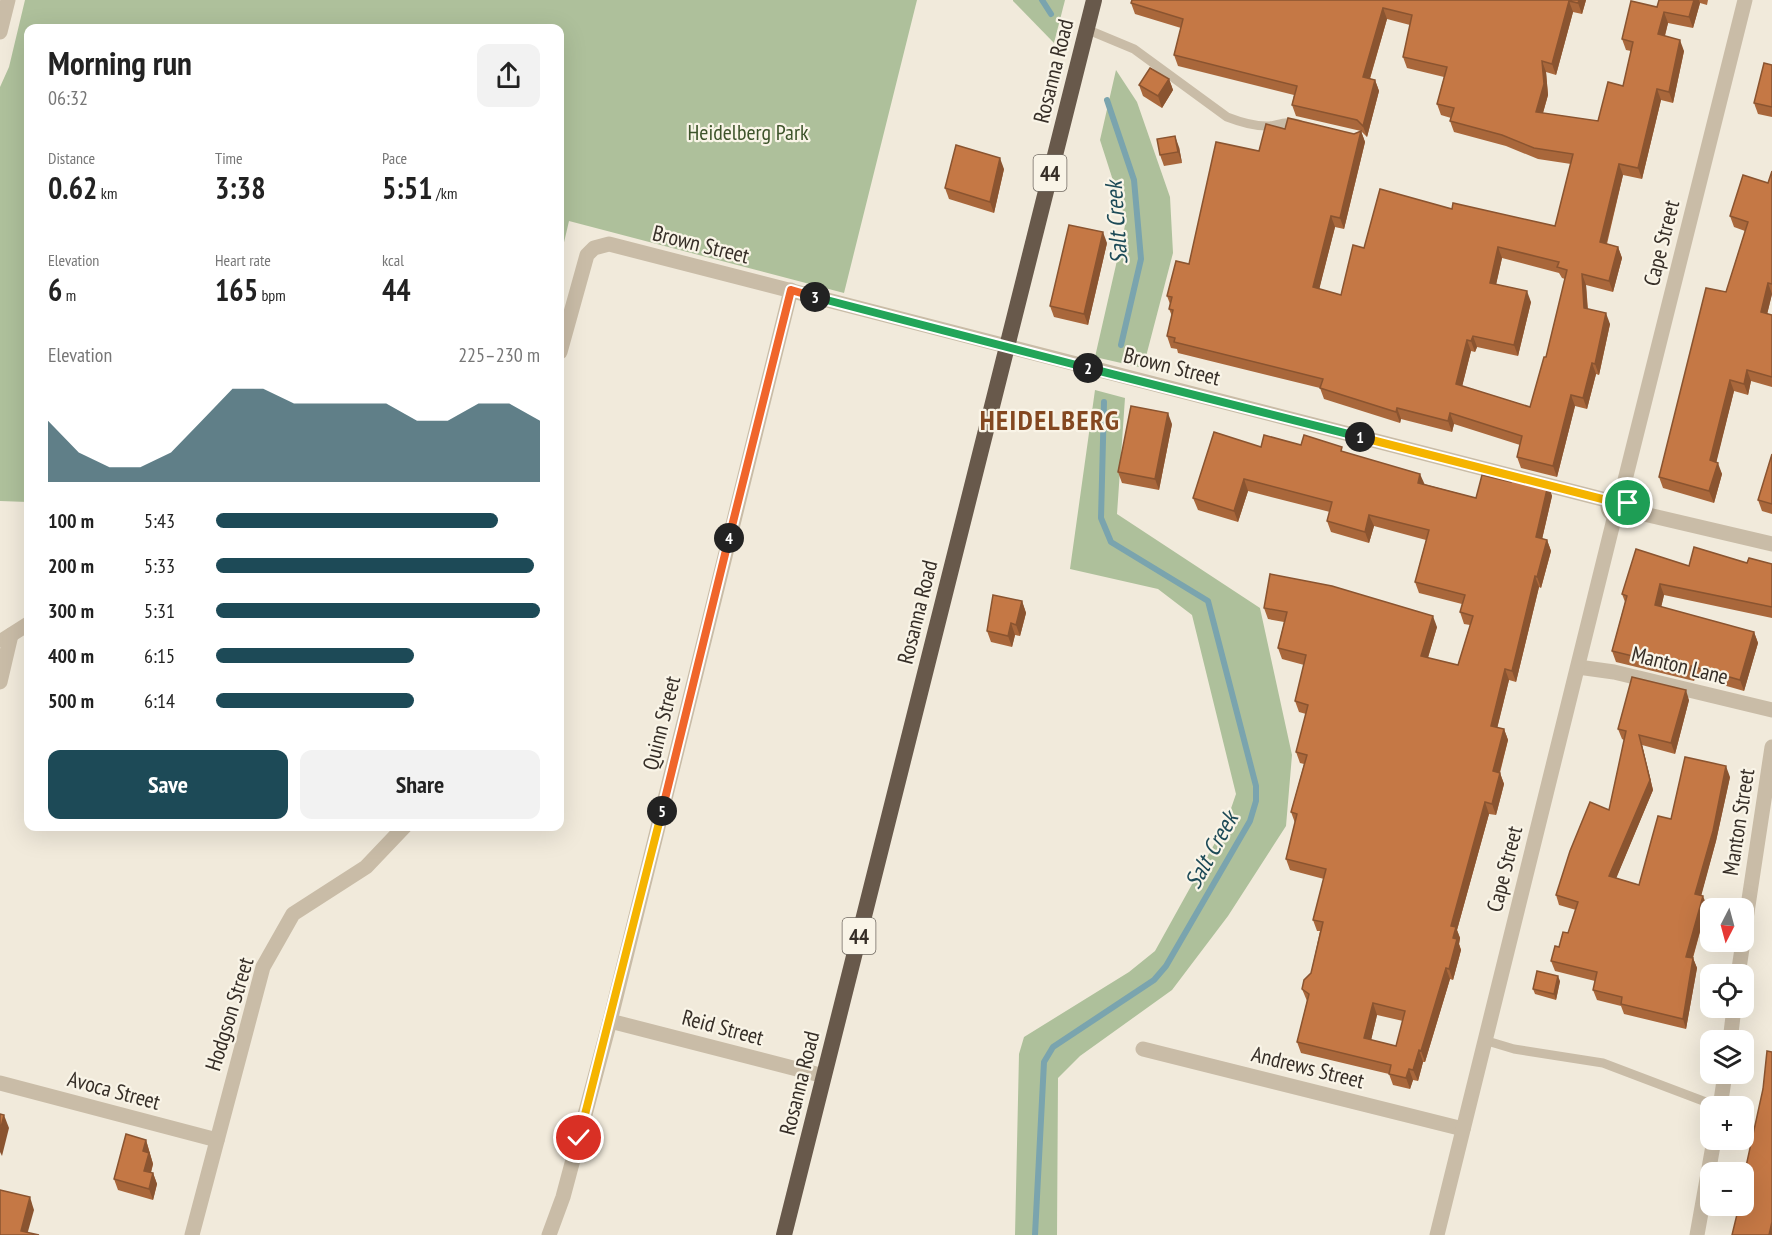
<!DOCTYPE html>
<html lang="en">
<head>
<meta charset="utf-8">
<style>
  :root { --surface:#fff; --page:#f2f2f2; --text:#222; --muted:#767676; --accent:#1d4a57 }
  body { margin:0; font-family:"PT Sans Narrow",sans-serif; background:var(--page); color:var(--text); height:100vh; display:flex; flex-direction:column; font-size:22px; white-space:nowrap }
  * { box-sizing:border-box; margin:0 }
  p { font-size:20px; color:var(--muted) }
  .icon { flex:none; width:33px; height:33px; fill:none; stroke:currentColor; stroke-width:2; stroke-linecap:round; stroke-linejoin:round }
  .map { position:relative; flex:1; overflow:hidden }
  .sheet { position:absolute; left:24px; top:24px; width:540px; height:807px; display:flex; flex-direction:column; background:var(--surface); border-radius:12px; box-shadow:0 6px 24px #0002 }
  .sheet>* { flex:none }
  .needle { width:39px; rotate:186deg }
  .tools { position:absolute; left:1700px; top:898px; display:grid; gap:12px }
  .tools a { display:grid; place-items:center; width:54px; height:54px; border-radius:12px; background:var(--surface); box-shadow:0 6px 24px #0002; font-size:30px }
  .pin { position:absolute; display:grid; place-items:center; width:51px; height:51px; color:#fff; margin:-26px; border:3px solid #fff; border-radius:50%; box-shadow:0 2px 6px #0007 }
  .km { position:absolute; width:30px; height:30px; margin:-15px; border-radius:50%; background:#222; color:#fff; font-size:16px; line-height:30px; text-align:center }
  .round { display:grid; place-items:center; flex:none; width:63px; height:63px; border-radius:12px; background:var(--page) }
  .overview { display:flex; align-items:center; justify-content:space-between; height:102px; padding:0 24px }
  h1 { font-size:33px; font-weight:700; line-height:45px }
  .metrics { display:grid; grid-template-columns:repeat(3,1fr); gap:9px; height:102px; padding:6px 24px }
  .metrics div { display:grid; align-content:center }
  .metrics b { font-size:30px; font-weight:700 }
  .metrics small { font-size:16px; font-weight:400 }
  .metrics p { font-size:16px }
  .chart { height:168px; padding:12px 24px }
  .chart p { display:flex; justify-content:space-between }
  .chart svg { width:100%; height:108px; margin-top:6px; fill:var(--accent); opacity:.7 }
  .primary-button { display:flex; gap:12px; margin-top:auto; padding:12px 24px }
  .primary-button a { flex:1; height:69px; border-radius:12px; background:var(--accent); color:#fff; font-size:24px; font-weight:700; line-height:69px; text-align:center }
  .primary-button a+a { background:var(--page); color:var(--text) }
  ul { padding:0 24px; list-style:none; font-size:20px }
  li { display:grid; grid-template-columns:96px 72px 1fr; align-items:center; height:45px }
  li i { height:15px; border-radius:8px; background:var(--accent) }
  .map>svg:first-child { display:block }
  .green { fill:#aec09b }
  .lines { fill:none; stroke-linecap:round; stroke-linejoin:round }
  .stream { stroke:#7aa4ae; stroke-width:6 }
  .service { stroke:#c9bca7; stroke-width:9 }
  .minor { stroke:#c9bca7; stroke-width:15 }
  .tertiary { stroke:#c9bca7; stroke-width:15 }
  .trunk { stroke:#68594b; stroke-width:16 }
  .wall { fill:#a9673b; fill-rule:evenodd }
  .shaded-wall { fill:#8a5430 }
  .building { fill:#c57845; stroke:#8a5430; stroke-width:1.5; fill-rule:evenodd }
  .split-1-casing { stroke:#fff; stroke-width:12 }
  .split-2-casing { stroke:#fff; stroke-width:12 }
  .split-3-casing { stroke:#fff; stroke-width:12 }
  .split-4-casing { stroke:#fff; stroke-width:12 }
  .split-5-casing { stroke:#fff; stroke-width:12 }
  .split-6-casing { stroke:#fff; stroke-width:12 }
  .split-1 { stroke:#f5b400; stroke-width:8 }
  .split-2 { stroke:#22a559; stroke-width:8 }
  .split-3 { stroke:#22a559; stroke-width:8 }
  .split-4 { stroke:#f0652b; stroke-width:8 }
  .split-5 { stroke:#f0652b; stroke-width:8 }
  .split-6 { stroke:#f5b400; stroke-width:8 }
  .labels { text-anchor:middle; dominant-baseline:central; stroke-width:4.5; stroke-linejoin:round; paint-order:stroke }
  .shield { fill:#f9f4e7; stroke:#706961; stroke-width:1.5 }
  .shield-label { font-size:21px; font-weight:bold; fill:#362e27 }
  .street-label { font-size:22px; fill:#362e27; stroke:#f9f4e7 }
  .park-label { font-size:22px; fill:#3e542b; stroke:#f9f4e7 }
  .water-label { font-size:24px; font-style:italic; fill:#1d4a57; stroke:#f9f4e7 }
  .district-label { font-size:28px; font-weight:bold; letter-spacing:1.5px; fill:#844821; stroke:#f9f4e7 }
</style>
</head>
<body>
<div class="map">
<svg width="1772" height="1235" viewBox="0 0 1772 1235">
  <rect width="100%" height="100%" fill="#f1eadb"/>
  <g class="green">
    <polygon points="25,0 917,0 844,293 569,221 562,251 560,250 560,28 28,28 28,502 0,501 0,87 9,67"/>
    <polygon points="1013,0 1065,0 1054,43 1013,1"/>
    <polygon points="1116,70 1137,102 1170,197 1173,253 1143,368 1095,357 1126,221 1100,140"/>
    <polygon points="1095,390 1125,398 1117,514 1260,608 1292,755 1286,826 1228,916 1172,990 1080,1056 1058,1078 1057,1235 1015,1235 1019,1054 1024,1037 1129,972 1155,951 1226,823 1236,794 1192,615 1158,589 1070,569"/>
  </g>
  <g class="lines">
    <g class="stream">
      <polyline points="1042,0 1051,14"/>
      <polyline points="1107,100 1134,180 1141,259 1121,345"/>
      <polyline points="1035,1235 1044,1062 1053,1047 1154,980 1166,966 1250,821 1256,801 1256,786 1208,601 1111,542 1101,518 1104,402"/>
    </g>
    <g class="service">
      <path d="M1086,29L1134,49L1227,117C1240,122 1256,127 1270,126C1281,124 1288,121 1299,124"/>
      <polyline points="1484,1040 1514,1049 1603,1063 1719,1107"/>
    </g>
    <g class="minor">
      <polyline points="0,32 8,0"/>
      <polyline points="560,352 587,255 594,248 609,244 1610,501"/>
      <polyline points="1627,510 1772,544"/>
      <polyline points="3,640 28,624"/>
      <polyline points="1578,667 1614,672 1772,710"/>
      <polyline points="0,682 11,635"/>
      <polyline points="1743,939 1772,747"/>
      <polyline points="1738,975 1743,942"/>
      <polyline points="610,1021 824,1076"/>
      <polyline points="1730,1041 1734,1008"/>
      <polyline points="1143,1049 1463,1129"/>
      <polyline points="0,1083 217,1140"/>
      <polyline points="1720,1107 1725,1074"/>
      <polyline points="192,1235 263,967 293,914 366,867 405,826"/>
      <polyline points="549,1235 563,1197 610,1021 791,290"/>
      <polyline points="1697,1235 1714,1140"/>
    </g>
    <g class="tertiary">
      <circle cx="1618" cy="506" r="10"/>
      <polyline points="1621,496 1745,0"/>
      <polyline points="1437,1235 1615,515"/>
    </g>
    <polyline class="trunk" points="784,1235 1094,0"/>
  </g>
  <g class="wall">
    <path d="M1586,0L1582,14L1573,12L1556,75L1546,72L1548,95L1543,113L1598,121L1623,86L1631,51L1626,50L1622,39L1657,7L1659,0H1708L1707,5L1700,3L1693,28L1668,23L1665,36L1684,51L1673,103L1661,100L1642,179L1623,175L1607,244L1618,247L1622,258L1613,292L1586,285L1588,309L1610,324L1599,375L1596,374L1587,409L1575,406L1557,477L1521,468L1517,457L1520,445L1454,424L1452,432L1401,419L1400,423L1324,399L1320,388L1178,353L1177,349L1171,348L1167,336L1172,316L1169,309L1170,304L1167,296L1189,264L1259,151L1285,129L1354,134L1361,131L1296,116L1292,105L1294,95L1178,66L1174,55L1181,28L1135,14L1131,3ZM1387,19L1410,25L1403,57L1407,68L1444,77L1437,104L1441,115L1451,118L1450,121L1454,132L1506,146L1538,159L1571,164L1555,226L1452,209L1364,248L1341,295L1319,289L1335,227L1344,229L1365,142L1361,131L1367,137L1379,91L1375,80L1370,79ZM1502,258L1559,273L1562,278L1565,279L1546,357L1530,407L1462,386L1471,351L1475,352L1477,347L1518,356L1531,302L1496,284Z"/>
    <polygon points="1772,65 1772,117 1758,114 1754,103"/>
    <polygon points="1169,79 1173,90 1162,108 1143,96 1139,85"/>
    <polygon points="1179,147 1182,163 1164,166 1160,155"/>
    <polygon points="1004,169 994,213 949,199 945,188"/>
    <polygon points="1772,171 1772,294 1767,314 1772,315 1772,387 1751,381 1748,395 1734,391 1716,462 1722,474 1714,503 1663,488 1659,477 1726,292 1745,231 1734,227 1730,216 1768,183"/>
    <polygon points="1107,243 1088,325 1054,317 1050,306"/>
    <polygon points="1172,424 1159,490 1122,483 1118,472"/>
    <path d="M1301,445L1345,452L1424,484L1476,498L1511,482L1548,485L1552,496L1542,539L1547,540L1551,551L1541,588L1539,587L1516,682L1509,680L1497,728L1504,729L1508,740L1500,773L1504,784L1496,815L1489,814L1457,930L1460,938L1459,944L1461,950L1453,980L1450,979L1425,1062H1423L1418,1081L1413,1080L1410,1089L1393,1085L1389,1074L1301,1053L1297,1042L1307,1001L1302,989L1311,973L1320,931H1317L1313,920L1324,879L1290,870L1286,859L1295,823L1291,812L1304,764L1300,763L1296,752L1306,714L1299,712L1295,701L1304,665L1282,659L1278,648L1284,622L1268,619L1264,608L1437,627L1428,658L1458,665L1470,625L1464,624L1460,612L1462,604L1419,593L1415,582L1426,540L1374,526L1369,543L1331,532L1327,521L1330,512L1248,491L1238,522L1198,510L1193,498L1261,447ZM1377,1015L1403,1021L1396,1046L1371,1040Z"/>
    <polygon points="1772,454 1772,514 1762,511 1758,500"/>
    <polygon points="1747,563 1772,564 1772,618 1664,595 1661,607 1754,632 1758,643 1744,691 1695,677 1694,681 1616,662 1612,651 1625,602 1622,594 1689,566"/>
    <polygon points="1022,601 1026,613 1020,636 1015,635 1012,647 991,642 987,631"/>
    <polygon points="1689,700 1675,754 1642,745 1653,790 1616,878 1639,885 1671,819 1730,777 1716,841 1701,895 1707,906 1693,958 1697,968 1686,1029 1624,1014 1621,1006 1597,1000 1593,990 1595,981 1555,971 1551,961 1568,933 1576,910 1559,905 1556,895 1609,810 1624,740 1622,739 1618,729"/>
    <polygon points="1560,981 1556,1000 1535,994 1533,989"/>
    <polygon points="146,1140 153,1164 151,1173 153,1173 157,1184 153,1200 118,1190 114,1179"/>
  </g>
  <g class="shaded-wall">
    <polygon points="1579,0 1586,0 1582,14 1578,3"/>
    <polygon points="1694,0 1699,0 1700,3 1693,28 1689,17"/>
    <polygon points="1569,1 1573,12 1556,75 1552,64"/>
    <polygon points="1383,8 1387,19 1367,88 1363,77"/>
    <polygon points="1664,12 1668,23 1662,46 1658,34"/>
    <polygon points="1680,40 1684,51 1673,103 1669,92"/>
    <polygon points="1542,61 1546,72 1548,95 1540,123 1536,112"/>
    <polygon points="1169,79 1173,90 1162,108 1158,96"/>
    <polygon points="1375,80 1379,91 1367,137 1363,126"/>
    <polygon points="1657,89 1661,100 1642,179 1638,168"/>
    <polygon points="1361,131 1365,142 1344,229 1340,218"/>
    <polygon points="1175,136 1179,147 1182,163 1178,152"/>
    <polygon points="1000,158 1004,169 994,213 990,202"/>
    <polygon points="1619,164 1623,175 1604,253 1600,242"/>
    <polygon points="1331,216 1335,227 1317,298 1313,287"/>
    <polygon points="1103,232 1107,243 1088,325 1084,314"/>
    <polygon points="1498,247 1502,258 1494,294 1490,283"/>
    <polygon points="1618,247 1622,258 1613,292 1609,281"/>
    <polygon points="1582,274 1586,285 1588,319 1584,308"/>
    <polygon points="1768,283 1772,294 1765,323 1761,312"/>
    <polygon points="1527,291 1531,302 1518,356 1514,345"/>
    <polygon points="1606,313 1610,324 1599,375 1595,364"/>
    <polygon points="1473,336 1477,347 1475,352 1471,341"/>
    <polygon points="1467,340 1471,351 1460,395 1456,384"/>
    <polygon points="1592,363 1596,374 1587,409 1583,398"/>
    <polygon points="1747,370 1751,381 1748,395 1744,384"/>
    <polygon points="1730,380 1734,391 1714,472 1710,460"/>
    <polygon points="1571,395 1575,406 1557,477 1553,466"/>
    <polygon points="1397,408 1401,419 1400,423 1396,412"/>
    <polygon points="1168,413 1172,424 1159,490 1155,479"/>
    <polygon points="1450,413 1454,424 1452,432 1448,421"/>
    <polygon points="1718,463 1722,474 1714,503 1709,491"/>
    <polygon points="1420,474 1425,485 1418,483"/>
    <polygon points="1244,479 1248,491 1238,522 1234,511"/>
    <polygon points="1548,485 1552,496 1540,548 1536,537"/>
    <polygon points="1369,515 1374,526 1369,543 1365,532"/>
    <polygon points="1547,540 1551,551 1541,588 1537,577"/>
    <polygon points="1535,576 1539,587 1516,682 1512,671"/>
    <polygon points="1660,584 1664,595 1659,616 1655,605"/>
    <polygon points="1022,601 1026,613 1020,636 1016,625"/>
    <polygon points="1433,616 1437,627 1425,667 1421,656"/>
    <polygon points="1011,623 1015,635 1012,647 1008,636"/>
    <polygon points="1754,632 1758,643 1744,691 1740,680"/>
    <polygon points="1691,666 1695,677 1694,681 1690,670"/>
    <polygon points="1505,669 1509,680 1495,737 1491,726"/>
    <polygon points="1686,690 1689,700 1675,754 1671,743"/>
    <polygon points="1504,729 1508,740 1497,782 1493,771"/>
    <polygon points="1639,735 1642,745 1653,790 1613,886 1609,876"/>
    <polygon points="1726,766 1730,777 1716,841 1699,904 1695,894"/>
    <polygon points="1500,773 1504,784 1496,815 1492,804"/>
    <polygon points="1485,802 1489,814 1457,930 1460,938 1459,944 1461,950 1453,980 1449,969 1453,938 1451,926"/>
    <polygon points="1703,896 1707,906 1690,967 1686,957"/>
    <polygon points="1693,958 1697,968 1686,1029 1683,1019"/>
    <polygon points="1446,968 1450,979 1425,1062 1421,1051"/>
    <polygon points="1558,976 1560,981 1556,1000 1554,994"/>
    <polygon points="1373,1003 1377,1015 1369,1049 1364,1038"/>
    <polygon points="1419,1050 1423,1062 1418,1081 1413,1070"/>
    <polygon points="1409,1069 1413,1080 1410,1089 1406,1078"/>
    <polygon points="4,1115 9,1128 2,1156 0,1152 0,1131"/>
    <polygon points="146,1140 153,1164 148,1182 144,1171 143,1151"/>
    <polygon points="153,1173 157,1184 153,1200 149,1189"/>
    <polygon points="30,1197 34,1210 27,1235 21,1231"/>
    <polygon points="1772,1222 1772,1235 1769,1235"/>
  </g>
  <g class="building">
    <path d="M1132,0H1579L1578,3L1569,1L1552,64L1542,61L1544,84L1536,112L1598,121L1608,82L1623,86L1633,42L1622,39L1631,1L1657,7L1659,0H1694L1689,17L1664,12L1658,34L1680,40L1669,92L1657,89L1638,168L1619,164L1600,242L1618,247L1609,281L1582,274L1584,308L1606,313L1595,364L1592,363L1583,398L1571,395L1553,466L1517,457L1522,436L1450,413L1448,421L1397,408L1396,412L1320,388L1323,379L1174,342L1175,338L1167,336L1173,310L1169,309L1172,297L1167,296L1176,261L1189,264L1216,142L1259,151L1266,124L1285,129L1288,118L1354,134L1361,131L1340,218L1331,216L1313,287L1341,295L1353,245L1364,248L1380,189L1452,209L1453,203L1555,226L1573,154L1534,148L1502,135L1450,121L1454,108L1437,104L1447,67L1403,57L1412,15L1383,8L1363,77L1375,80L1363,126L1357,120L1292,105L1297,86L1174,55L1183,19L1131,3ZM1498,247L1559,262L1557,267L1567,270L1546,357H1544L1530,407L1456,384L1467,340L1471,341L1473,336L1514,345L1527,291L1490,283Z"/>
    <polygon points="1764,63 1772,65 1772,107 1754,103"/>
    <polygon points="1150,68 1169,79 1158,96 1139,85"/>
    <polygon points="1175,136 1178,152 1160,155 1157,139"/>
    <polygon points="956,145 1000,158 990,202 945,188"/>
    <polygon points="1772,171 1772,284 1768,283 1761,312 1772,315 1772,377 1747,370 1744,384 1730,380 1710,460 1718,463 1709,491 1659,477 1706,288 1726,292 1748,222 1730,216 1743,175 1768,183"/>
    <polygon points="1069,225 1103,232 1084,314 1050,306"/>
    <polygon points="1131,406 1168,413 1155,479 1118,472"/>
    <path d="M1214,432L1261,447L1264,435L1301,445L1304,435L1342,447L1341,451L1420,474L1418,483L1476,498L1482,475L1511,482L1512,476L1548,485L1536,537L1547,540L1537,577L1535,576L1512,671L1505,669L1491,726L1504,729L1493,771L1500,773L1492,804L1485,802L1451,926L1456,927L1453,938L1457,939L1449,969L1446,968L1421,1051L1419,1050L1413,1070L1409,1069L1406,1078L1389,1074L1391,1065L1297,1042L1309,994L1302,989L1304,980L1311,973L1323,922L1313,920L1326,869L1286,859L1297,814L1291,812L1307,755L1296,752L1308,705L1295,701L1306,655L1278,648L1287,612L1264,608L1270,574L1332,586L1433,616L1421,656L1458,665L1473,616L1460,612L1465,595L1415,582L1429,530L1369,515L1365,532L1327,521L1332,502L1244,479L1234,511L1193,498ZM1373,1003L1405,1011L1396,1046L1364,1038Z"/>
    <polygon points="1772,454 1772,504 1758,500"/>
    <polygon points="1694,547 1747,563 1749,558 1772,564 1772,607 1660,584 1655,605 1754,632 1740,680 1691,666 1690,670 1612,651 1627,596 1622,594 1636,549 1689,566"/>
    <polygon points="993,595 1022,601 1016,625 1011,623 1008,636 987,631"/>
    <polygon points="1632,677 1686,690 1671,743 1639,735 1650,780 1609,876 1639,885 1658,816 1671,819 1685,757 1726,766 1713,831 1695,894 1703,896 1686,957 1693,958 1683,1019 1621,1004 1622,997 1593,990 1597,972 1551,961 1555,946 1559,947 1563,932 1568,933 1578,902 1556,895 1570,851 1590,802 1609,810 1626,731 1618,729"/>
    <polygon points="1537,971 1558,976 1554,994 1533,989"/>
    <polygon points="1767,1051 1772,1052 1772,1222 1769,1235 1732,1235 1739,1206 1743,1206 1743,1191 1744,1186 1743,1186 1743,1180 1763,1089"/>
    <polygon points="0,1114 4,1115 0,1131"/>
    <polygon points="126,1134 146,1140 143,1151 149,1153 144,1171 153,1173 149,1189 114,1179"/>
    <polygon points="0,1190 30,1197 21,1231 39,1235 0,1235"/>
  </g>
  <g class="lines">
    <defs>
      <polyline id="split-1" points="1360,437 1610,501 1618,495 1624,497 1628,503"/>
      <polyline id="split-2" points="1088,368 1360,437"/>
      <polyline id="split-3" points="815,297 1088,368"/>
      <polyline id="split-4" points="729,538 791,290 815,297"/>
      <polyline id="split-5" points="662,811 729,538"/>
      <polyline id="split-6" points="579,1138 662,811"/>
    </defs>
    <use href="#split-1" class="split-1-casing"/>
    <use href="#split-2" class="split-2-casing"/>
    <use href="#split-3" class="split-3-casing"/>
    <use href="#split-4" class="split-4-casing"/>
    <use href="#split-5" class="split-5-casing"/>
    <use href="#split-6" class="split-6-casing"/>
    <use href="#split-1" class="split-1"/>
    <use href="#split-2" class="split-2"/>
    <use href="#split-3" class="split-3"/>
    <use href="#split-4" class="split-4"/>
    <use href="#split-5" class="split-5"/>
    <use href="#split-6" class="split-6"/>
  </g>
  <g class="labels">
    <g class="shield">
      <rect x="1033.5" y="155" width="33" height="36" rx="4.5"/>
      <rect x="842.5" y="918" width="33" height="36" rx="4.5"/>
    </g>
    <g class="shield-label">
      <text x="1050" y="173">44</text>
      <text x="859" y="936">44</text>
    </g>
    <g class="street-label">
      <text transform="translate(1053 71) rotate(-76)">Rosanna Road</text>
      <text transform="translate(1661 243) rotate(-76)">Cape Street</text>
      <text transform="translate(701 244) rotate(14)">Brown Street</text>
      <text transform="translate(1172 366) rotate(14)">Brown Street</text>
      <text transform="translate(917 612) rotate(-76)">Rosanna Road</text>
      <text transform="translate(1680 665) rotate(14)">Manton Lane</text>
      <text transform="translate(661 723) rotate(-76)">Quinn Street</text>
      <text transform="translate(1738 822) rotate(-81)">Manton Street</text>
      <text transform="translate(1504 869) rotate(-76)">Cape Street</text>
      <text transform="translate(229 1014) rotate(-73)">Hodgson Street</text>
      <text transform="translate(723 1027) rotate(15)">Reid Street</text>
      <text transform="translate(1308 1067) rotate(14)">Andrews Street</text>
      <text transform="translate(799 1083) rotate(-76)">Rosanna Road</text>
      <text transform="translate(114 1090) rotate(15)">Avoca Street</text>
    </g>
    <g class="park-label">
      <text x="748" y="132">Heidelberg Park</text>
    </g>
    <g class="water-label">
      <text transform="translate(1116 223) rotate(-94)">Salt Creek</text>
      <text transform="translate(1211 850) rotate(-61)">Salt Creek</text>
    </g>
    <g class="district-label">
      <text x="1050" y="419">HEIDELBERG</text>
    </g>
  </g>
</svg>
<div class="tools">
<a><svg class="needle" viewBox="-14 -14 28 28"><path d="M0-13l5 13h-10z" fill="#e53935"/><path d="M0 13l5-13h-10z" fill="#767676"/></svg></a>
<a><svg class="icon" aria-label="locate" viewBox="0 0 24 24"><circle cx="12" cy="12" r="6"/><path d="M12 2v4M12 18v4M2 12h4M18 12h4"/></svg></a>
<a><svg class="icon" aria-label="layers" viewBox="0 0 24 24"><path d="M12 4l9 5-9 5-9-5zM3 14l9 5 9-5"/></svg></a>
<a>+</a>
<a>−</a>
</div>
<div class="pin" style="left:1628px;top:503px;background:#1e9e55"><svg class="icon" aria-label="arrive" viewBox="0 0 24 24"><path d="M6 21V4h12l-3 4 3 4H6"/></svg></div>
<div class="pin" style="left:579px;top:1138px;background:#d93025"><svg class="icon" aria-label="check" viewBox="0 0 24 24"><path d="M5 12l5 5 9-10"/></svg></div>
<b class="km" style="left:1360px;top:437px">1</b>
<b class="km" style="left:1088px;top:368px">2</b>
<b class="km" style="left:815px;top:297px">3</b>
<b class="km" style="left:729px;top:538px">4</b>
<b class="km" style="left:662px;top:811px">5</b>
<section class="sheet">
<div class="overview"><div><h1>Morning run</h1><p>06:32</p></div><a class="round"><svg class="icon" aria-label="share" viewBox="0 0 24 24"><path d="M12 15V3M7 8l5-5 5 5M5 13v7h14v-7"/></svg></a></div>
<div class="metrics">
<div><p>Distance</p><b>0.62<small> km</small></b></div>
<div><p>Time</p><b>3:38</b></div>
<div><p>Pace</p><b>5:51<small> /km</small></b></div>
</div>
<div class="metrics">
<div><p>Elevation</p><b>6<small> m</small></b></div>
<div><p>Heart rate</p><b>165<small> bpm</small></b></div>
<div><p>kcal</p><b>44</b></div>
</div>
<div class="chart"><p><span>Elevation</span>225–230 m</p>
<svg viewBox="0 0 160 44" preserveAspectRatio="none"><path d="M0 44V19L10 32L20 38L30 38L40 32L50 19L60 6L70 6L80 12L90 12L100 12L110 12L120 19L130 19L140 12L150 12L160 19V44z"/></svg>
</div>
<ul>
<li><b>100 m</b>5:43<i style="width:87%"></i></li>
<li><b>200 m</b>5:33<i style="width:98%"></i></li>
<li><b>300 m</b>5:31<i style="width:100%"></i></li>
<li><b>400 m</b>6:15<i style="width:61%"></i></li>
<li><b>500 m</b>6:14<i style="width:61%"></i></li>
</ul>
<div class="primary-button"><a>Save</a><a>Share</a></div>
</section>
</div>
</body>
</html>
